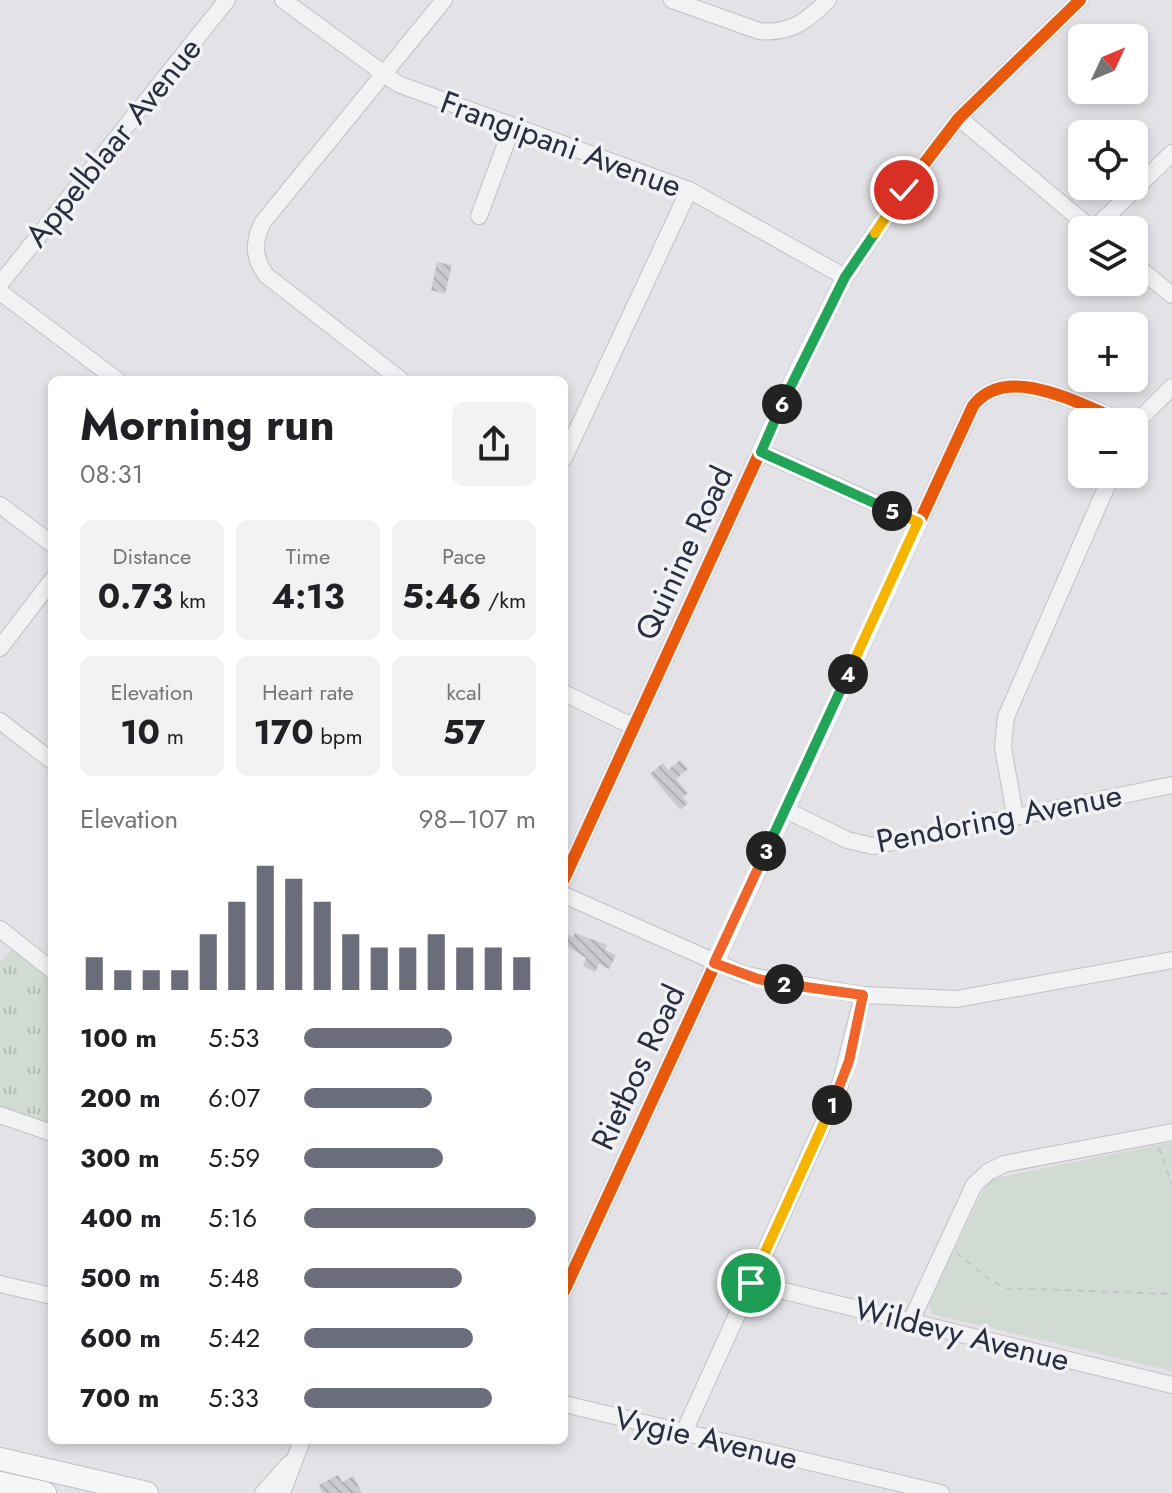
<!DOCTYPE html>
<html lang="en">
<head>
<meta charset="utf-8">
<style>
  :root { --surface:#fff; --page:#f2f2f2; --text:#202124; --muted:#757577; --accent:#6b6d7a }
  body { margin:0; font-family:Jost,sans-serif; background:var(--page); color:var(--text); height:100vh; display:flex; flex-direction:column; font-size:30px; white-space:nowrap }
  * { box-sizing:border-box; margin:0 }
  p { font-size:26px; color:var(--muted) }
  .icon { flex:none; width:44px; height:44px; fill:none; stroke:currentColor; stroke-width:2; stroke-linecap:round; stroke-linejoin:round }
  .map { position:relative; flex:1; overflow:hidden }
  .details { position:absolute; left:48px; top:376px; width:520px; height:1068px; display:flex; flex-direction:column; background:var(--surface); border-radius:12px; box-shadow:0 4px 12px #0003 }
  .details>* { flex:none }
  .needle { width:52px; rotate:46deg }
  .controls { position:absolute; left:1068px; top:24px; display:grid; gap:16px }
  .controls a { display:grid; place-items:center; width:80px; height:80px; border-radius:12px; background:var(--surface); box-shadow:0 4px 12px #0003; font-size:40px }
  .pin { position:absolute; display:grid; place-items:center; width:68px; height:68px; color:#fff; margin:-34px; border:4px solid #fff; border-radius:50%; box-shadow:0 2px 8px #0007 }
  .km { position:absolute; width:40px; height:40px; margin:-20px; border-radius:50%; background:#222; color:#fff; font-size:22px; line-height:40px; text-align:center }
  .round { display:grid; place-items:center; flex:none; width:84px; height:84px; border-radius:12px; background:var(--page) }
  .summary { display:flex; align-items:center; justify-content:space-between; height:136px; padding:0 32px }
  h1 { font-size:44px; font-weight:700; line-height:60px }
  .figures { display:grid; grid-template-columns:repeat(3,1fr); gap:12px; height:136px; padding:8px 32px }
  .figures div { display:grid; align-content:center; border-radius:12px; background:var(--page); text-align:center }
  .figures b { font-size:34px; font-weight:700 }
  .figures small { font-size:22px; font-weight:400 }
  .figures p { font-size:22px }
  .chart { height:224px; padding:16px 32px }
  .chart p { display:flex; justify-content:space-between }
  .chart svg { width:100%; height:144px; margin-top:8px; stroke:var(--accent); stroke-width:6 }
  ul { padding:0 32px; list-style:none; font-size:26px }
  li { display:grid; grid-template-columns:128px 96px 1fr; align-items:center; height:60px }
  li i { height:20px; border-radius:10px; background:var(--accent) }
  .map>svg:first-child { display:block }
  .grass { fill:url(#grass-tufts) }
  .park { fill:#d1dad3 }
  .building { fill:url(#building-back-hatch) }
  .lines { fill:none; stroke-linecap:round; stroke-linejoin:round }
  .minor-casing { stroke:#c1c1c5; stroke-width:18 }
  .major-casing { stroke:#bfc0c5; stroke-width:24 }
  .path { stroke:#c4c4c8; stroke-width:2; stroke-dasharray:6 6; stroke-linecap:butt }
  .minor { stroke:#f1f2f4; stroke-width:16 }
  .major { stroke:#f6f6f6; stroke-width:22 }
  .cycleway-casing { stroke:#f0f2f6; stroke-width:17 }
  .cycleway { stroke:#e8590c; stroke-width:12 }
  .split-1-casing { stroke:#fff; stroke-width:16 }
  .split-2-casing { stroke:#fff; stroke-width:16 }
  .split-3-casing { stroke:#fff; stroke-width:16 }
  .split-4-casing { stroke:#fff; stroke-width:16 }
  .split-5-casing { stroke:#fff; stroke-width:16 }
  .split-6-casing { stroke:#fff; stroke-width:16 }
  .split-7-casing { stroke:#fff; stroke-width:16 }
  .split-8-casing { stroke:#fff; stroke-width:16 }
  .split-1 { stroke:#f5b400; stroke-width:10 }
  .split-2 { stroke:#f0652b; stroke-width:10 }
  .split-3 { stroke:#f0652b; stroke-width:10 }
  .split-4 { stroke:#22a559; stroke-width:10 }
  .split-5 { stroke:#f5b400; stroke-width:10 }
  .split-6 { stroke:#22a559; stroke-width:10 }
  .split-7 { stroke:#22a559; stroke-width:10 }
  .split-8 { stroke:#f5b400; stroke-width:10 }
  .labels { text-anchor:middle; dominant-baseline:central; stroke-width:7; stroke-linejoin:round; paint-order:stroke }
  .street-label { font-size:32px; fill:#2a2e3f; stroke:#f0f2f6 }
</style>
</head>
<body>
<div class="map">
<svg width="1172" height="1493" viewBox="0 0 1172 1493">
  <defs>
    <pattern id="grass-tufts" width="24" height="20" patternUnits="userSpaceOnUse" patternTransform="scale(2)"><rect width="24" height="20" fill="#d1dad3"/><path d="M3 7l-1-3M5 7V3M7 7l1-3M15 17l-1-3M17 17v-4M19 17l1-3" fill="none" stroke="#b4bbb6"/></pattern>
    <pattern id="building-back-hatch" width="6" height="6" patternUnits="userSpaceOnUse" patternTransform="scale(2)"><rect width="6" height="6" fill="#cbcbcf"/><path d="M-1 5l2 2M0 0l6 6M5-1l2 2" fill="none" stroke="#aeafb3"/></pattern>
  </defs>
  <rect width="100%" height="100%" fill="#e3e3e7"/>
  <polygon class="grass" points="12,948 52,978 52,1125 0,1108 0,963"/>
  <polygon class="park" points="1172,1142 1172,1371 932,1314 929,1302 987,1182 996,1178"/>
  <g class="building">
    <polygon points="437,262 452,265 445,294 431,290"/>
    <polygon points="680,760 688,769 676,779 688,793 683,797 688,803 680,810 650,774 663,763 668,770"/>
    <polygon points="575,933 607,945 605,950 616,955 609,969 599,964 595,972 583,966 586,958 564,944 569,935 573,937"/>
    <polygon points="338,1475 342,1482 353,1476 362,1493 322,1493 319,1485"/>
  </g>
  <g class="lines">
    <defs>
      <g id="minor">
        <polyline points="283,0 398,84 689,190 845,277"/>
        <path d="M672,0L759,31C791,34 807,21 828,0"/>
        <polyline points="959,118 1093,230 1172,153"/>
        <polyline points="479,216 512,127"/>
        <polyline points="1134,264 1172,295"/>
        <polyline points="0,284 227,0"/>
        <polyline points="0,292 117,380"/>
        <path d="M401,380L267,276C253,259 253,241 263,222L444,0"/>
        <polyline points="1134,425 1172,387"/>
        <polyline points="761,452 918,522"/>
        <polyline points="564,458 689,190"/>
        <polyline points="0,505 52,544"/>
        <polyline points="0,648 52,580"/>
        <polyline points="564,693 632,726"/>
        <polyline points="0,721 52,761"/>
        <polyline points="786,810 847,840 873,846 1172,785"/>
        <polyline points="1015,816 1003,747 1006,717 1112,474"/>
        <polyline points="564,879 799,367 845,277 904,190 959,118 1080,0"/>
        <polyline points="564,895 745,975 863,995 957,999 1172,960"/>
        <polyline points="0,929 52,970"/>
        <polyline points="0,1115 52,1133"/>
        <polyline points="751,1283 1172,1385"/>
        <polyline points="0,1284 52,1296"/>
        <path d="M564,1291L973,406C1007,361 1082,406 1124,422"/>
        <polyline points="911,1321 974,1185 988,1172 1004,1164 1172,1132"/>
        <polyline points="564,1404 941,1493"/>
        <polyline points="684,1432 839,1089 863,995"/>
        <polyline points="263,1493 289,1464"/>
        <polyline points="282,1493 302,1440"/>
      </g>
      <g id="major">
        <polyline points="0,1459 147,1493"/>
        <polyline points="0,1483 45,1493"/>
      </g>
    </defs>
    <use href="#minor" class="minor-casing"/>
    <use href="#major" class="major-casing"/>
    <g class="path">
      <polyline points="1159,1148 1172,1185"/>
      <polyline points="957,1253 990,1280 1006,1288 1172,1294"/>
    </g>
    <use href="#minor" class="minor"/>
    <use href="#major" class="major"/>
    <defs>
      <g id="cycleway">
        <polyline points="564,879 799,367 845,277 904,190 959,118 1080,0"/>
        <path d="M564,1291L973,406C1007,361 1082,406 1124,422"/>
      </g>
    </defs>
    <use href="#cycleway" class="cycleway-casing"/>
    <use href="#cycleway" class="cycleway"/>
  </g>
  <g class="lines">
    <defs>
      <polyline id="split-1" points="751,1283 832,1105"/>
      <polyline id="split-2" points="784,984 863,995 849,1061 832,1105"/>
      <polyline id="split-3" points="766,851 714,963 758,979 784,984"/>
      <polyline id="split-4" points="766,851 848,674"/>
      <polyline id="split-5" points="848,674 918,522 892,511"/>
      <polyline id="split-6" points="782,404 761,452 892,511"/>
      <polyline id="split-7" points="782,404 845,277 875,233"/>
      <polyline id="split-8" points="875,233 904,190"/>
    </defs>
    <use href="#split-1" class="split-1-casing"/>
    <use href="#split-2" class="split-2-casing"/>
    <use href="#split-3" class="split-3-casing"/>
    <use href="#split-4" class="split-4-casing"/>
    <use href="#split-5" class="split-5-casing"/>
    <use href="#split-6" class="split-6-casing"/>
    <use href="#split-7" class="split-7-casing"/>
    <use href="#split-8" class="split-8-casing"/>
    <use href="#split-1" class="split-1"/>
    <use href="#split-2" class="split-2"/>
    <use href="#split-3" class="split-3"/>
    <use href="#split-4" class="split-4"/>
    <use href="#split-5" class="split-5"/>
    <use href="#split-6" class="split-6"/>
    <use href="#split-7" class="split-7"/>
    <use href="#split-8" class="split-8"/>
  </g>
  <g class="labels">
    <g class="street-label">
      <text transform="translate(113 142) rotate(-51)">Appelblaar Avenue</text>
      <text transform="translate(561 144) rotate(20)">Frangipani Avenue</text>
      <text transform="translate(684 553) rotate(-65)">Quinine Road</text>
      <text transform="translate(999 818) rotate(-11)">Pendoring Avenue</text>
      <text transform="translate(638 1067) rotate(-65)">Rietbos Road</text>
      <text transform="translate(962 1334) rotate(14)">Wildevy Avenue</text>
      <text transform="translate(706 1438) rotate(13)">Vygie Avenue</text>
    </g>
  </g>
</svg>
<div class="controls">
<a><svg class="needle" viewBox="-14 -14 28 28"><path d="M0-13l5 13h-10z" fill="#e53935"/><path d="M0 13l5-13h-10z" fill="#757577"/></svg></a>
<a><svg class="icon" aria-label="locate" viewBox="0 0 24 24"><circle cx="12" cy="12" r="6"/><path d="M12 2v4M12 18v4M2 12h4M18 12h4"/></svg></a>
<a><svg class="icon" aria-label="layers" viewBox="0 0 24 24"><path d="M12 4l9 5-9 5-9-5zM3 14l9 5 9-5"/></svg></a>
<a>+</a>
<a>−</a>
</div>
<div class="pin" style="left:751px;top:1283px;background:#1e9e55"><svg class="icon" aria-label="arrive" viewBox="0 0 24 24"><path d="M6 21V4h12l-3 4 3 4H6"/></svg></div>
<div class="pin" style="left:904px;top:190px;background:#d93025"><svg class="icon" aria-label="check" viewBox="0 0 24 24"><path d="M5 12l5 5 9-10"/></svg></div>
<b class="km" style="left:832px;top:1105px">1</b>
<b class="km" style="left:784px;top:984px">2</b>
<b class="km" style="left:766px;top:851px">3</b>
<b class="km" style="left:848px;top:674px">4</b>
<b class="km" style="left:892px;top:511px">5</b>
<b class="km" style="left:782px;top:404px">6</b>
<section class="details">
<div class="summary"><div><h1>Morning run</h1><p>08:31</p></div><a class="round"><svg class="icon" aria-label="share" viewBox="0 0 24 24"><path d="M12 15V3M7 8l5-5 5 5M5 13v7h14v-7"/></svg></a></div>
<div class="figures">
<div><p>Distance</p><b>0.73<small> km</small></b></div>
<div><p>Time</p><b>4:13</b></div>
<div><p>Pace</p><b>5:46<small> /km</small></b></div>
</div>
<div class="figures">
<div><p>Elevation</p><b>10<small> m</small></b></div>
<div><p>Heart rate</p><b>170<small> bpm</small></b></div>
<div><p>kcal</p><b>57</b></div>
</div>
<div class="chart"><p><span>Elevation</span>98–107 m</p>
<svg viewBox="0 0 160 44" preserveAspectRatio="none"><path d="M5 44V34M15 44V38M25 44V38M35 44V38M45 44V27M55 44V17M65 44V6M75 44V10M85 44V17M95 44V27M105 44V31M115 44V31M125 44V27M135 44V31M145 44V31M155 44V34"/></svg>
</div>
<ul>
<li><b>100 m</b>5:53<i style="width:64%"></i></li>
<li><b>200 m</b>6:07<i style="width:55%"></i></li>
<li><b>300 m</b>5:59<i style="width:60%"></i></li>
<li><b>400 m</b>5:16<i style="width:100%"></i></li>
<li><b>500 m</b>5:48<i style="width:68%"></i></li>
<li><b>600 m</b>5:42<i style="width:73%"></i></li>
<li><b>700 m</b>5:33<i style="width:81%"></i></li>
</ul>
</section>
</div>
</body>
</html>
